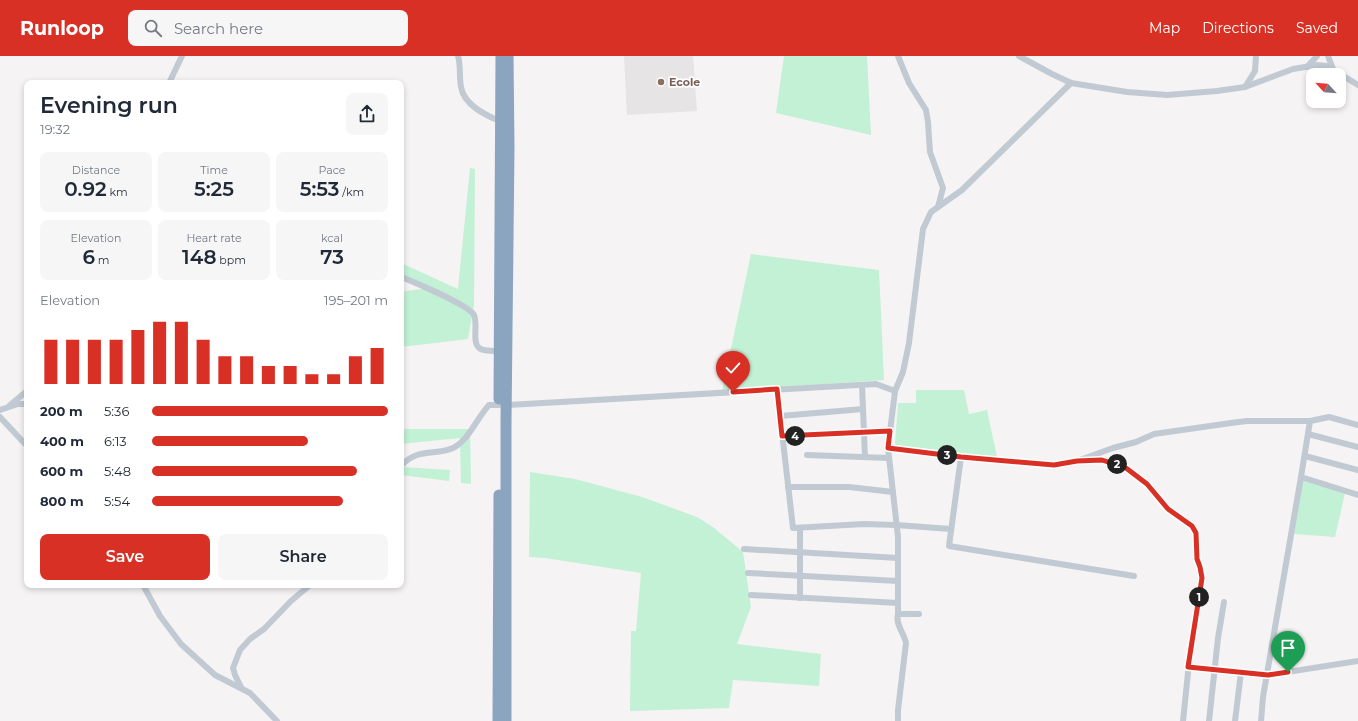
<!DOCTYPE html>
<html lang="en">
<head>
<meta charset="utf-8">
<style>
  :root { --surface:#fff; --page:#f6f6f7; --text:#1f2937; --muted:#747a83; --accent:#d93025 }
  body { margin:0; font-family:Montserrat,sans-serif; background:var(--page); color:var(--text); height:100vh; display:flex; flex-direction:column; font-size:15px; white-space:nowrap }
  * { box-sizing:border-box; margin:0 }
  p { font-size:13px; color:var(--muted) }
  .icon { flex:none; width:22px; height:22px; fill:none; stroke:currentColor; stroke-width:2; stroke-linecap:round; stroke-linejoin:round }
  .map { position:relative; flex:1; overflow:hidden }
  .side { position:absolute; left:24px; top:24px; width:380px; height:508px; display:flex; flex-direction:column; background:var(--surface); border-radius:8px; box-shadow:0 2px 6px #0003 }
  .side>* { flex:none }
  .needle { width:26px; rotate:296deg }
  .fabs { position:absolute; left:1306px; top:12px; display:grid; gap:8px }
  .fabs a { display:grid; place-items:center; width:40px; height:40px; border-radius:8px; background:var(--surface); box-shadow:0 2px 6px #0003; font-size:20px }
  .pin { position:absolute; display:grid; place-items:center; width:34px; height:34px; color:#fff; margin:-41px -17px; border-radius:50% 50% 50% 0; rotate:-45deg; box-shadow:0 0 4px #0007 }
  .pin .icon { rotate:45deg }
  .km { position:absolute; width:20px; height:20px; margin:-10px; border-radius:50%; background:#222; color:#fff; font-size:11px; line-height:20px; text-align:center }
  .round { display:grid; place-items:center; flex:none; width:42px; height:42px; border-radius:8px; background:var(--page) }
  .overview { display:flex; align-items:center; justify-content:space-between; height:68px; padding:0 16px }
  h1 { font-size:22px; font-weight:600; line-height:30px }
  .figures { display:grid; grid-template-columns:repeat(3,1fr); gap:6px; height:68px; padding:4px 16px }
  .figures div { display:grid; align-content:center; border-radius:8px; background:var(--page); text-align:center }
  .figures b { font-size:20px; font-weight:600 }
  .figures small { font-size:11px; font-weight:400 }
  .figures p { font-size:11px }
  .chart { height:112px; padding:8px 16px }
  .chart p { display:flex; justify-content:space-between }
  .chart svg { width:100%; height:72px; margin-top:4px; stroke:var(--accent); stroke-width:6 }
  .primary-button { display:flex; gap:8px; margin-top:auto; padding:8px 16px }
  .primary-button a { flex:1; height:46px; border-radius:8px; background:var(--accent); color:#fff; font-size:16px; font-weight:600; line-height:46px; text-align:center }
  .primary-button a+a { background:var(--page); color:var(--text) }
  ul { padding:0 16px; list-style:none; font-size:13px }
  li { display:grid; grid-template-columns:64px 48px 1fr; align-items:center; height:30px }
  li i { height:10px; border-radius:5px; background:var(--accent) }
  header { display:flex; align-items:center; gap:24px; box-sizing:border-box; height:56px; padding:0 20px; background:var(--accent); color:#fff }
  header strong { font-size:19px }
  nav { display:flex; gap:22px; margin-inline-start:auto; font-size:14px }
  .search { width:280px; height:36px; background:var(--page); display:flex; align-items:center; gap:10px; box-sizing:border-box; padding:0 14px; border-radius:8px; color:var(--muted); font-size:15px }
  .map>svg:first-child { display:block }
  .education { fill:#e6e4e5 }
  .green { fill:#c3f1d5 }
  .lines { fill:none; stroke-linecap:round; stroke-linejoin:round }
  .street { stroke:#c1cad2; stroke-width:6 }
  .highway { stroke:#8ba5c1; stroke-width:11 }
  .route-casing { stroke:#fff; stroke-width:8 }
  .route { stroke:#d93025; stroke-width:5 }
  .education-dot { fill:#8d6e63; stroke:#fff; stroke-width:1.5 }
  .labels { text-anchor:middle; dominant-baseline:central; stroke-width:3.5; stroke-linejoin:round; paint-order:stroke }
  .education-label { font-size:11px; font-weight:bold; fill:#785e54; stroke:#fff; text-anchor:start }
</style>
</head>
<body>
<header>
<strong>Runloop</strong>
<div class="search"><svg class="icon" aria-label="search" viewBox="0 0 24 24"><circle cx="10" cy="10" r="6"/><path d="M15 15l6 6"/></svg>Search here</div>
<nav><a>Map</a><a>Directions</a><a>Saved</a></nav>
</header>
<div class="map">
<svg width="1358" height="665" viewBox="0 0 1358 665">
  <rect width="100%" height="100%" fill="#f5f3f3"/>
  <polygon class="education" points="624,0 693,0 697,55 627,59"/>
  <g class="green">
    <polygon points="784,0 867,0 871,79 776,57"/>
    <polygon points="470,112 475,113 474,249 468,283 401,291 401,236 426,232 401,220 401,207 458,233"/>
    <polygon points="751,198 879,214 884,324 722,335"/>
    <polygon points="916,334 964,334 969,358 987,354 997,401 895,389 898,347 916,347"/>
    <polygon points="401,373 470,373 471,428 461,427 460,382 401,388"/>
    <polygon points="403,411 450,414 449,425 402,419 401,431 401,414"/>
    <polygon points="530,416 575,423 642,441 697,461 713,471 743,496 751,551 737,588 821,598 819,630 733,624 729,652 630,655 631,575 636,575 641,517 545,502 529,501"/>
    <polygon points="1303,424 1345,437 1335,481 1294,478"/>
  </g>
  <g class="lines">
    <g class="street">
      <path d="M458,0C461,10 459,21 461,31C464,49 485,59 500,65"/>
      <polyline points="898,0 909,27 926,54 928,66 930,96 943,132 938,151"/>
      <polyline points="1019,0 1052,18 1071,27 1127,36 1167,39 1217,35 1245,31 1293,13 1317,9 1327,10 1358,29"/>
      <polyline points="1328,0 1333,13"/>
      <polyline points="1307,11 1317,0"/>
      <polyline points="169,27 182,0"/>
      <polyline points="1245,31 1255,15 1256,0"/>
      <path d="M401,222H404C416,227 470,250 474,259C479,269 469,292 484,294C489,295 494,295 499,295"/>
      <polyline points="862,329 865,401"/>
      <polyline points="777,333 793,472 864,468 896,469 951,473"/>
      <polyline points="10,349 27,335"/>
      <polyline points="507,349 876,328 895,335"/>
      <polyline points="0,354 18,348 27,348"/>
      <polyline points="780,360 863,353"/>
      <polyline points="0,361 27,390"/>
      <polyline points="1310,365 1301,421 1358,439"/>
      <polyline points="1308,378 1358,391"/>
      <polyline points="782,380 890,375"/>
      <polyline points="888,392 961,401 949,490 1134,520"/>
      <polyline points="807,399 889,402"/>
      <polyline points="1305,400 1358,414"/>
      <polyline points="961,401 1054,409 1077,405 1113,392 1136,386 1154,378 1231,367 1247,365 1310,365 1329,361 1358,369"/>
      <polyline points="1084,404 1102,404 1126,412 1147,428 1168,453 1193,470 1196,477 1197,503 1200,511 1202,522 1189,607 1183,665"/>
      <path d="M401,410C418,391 435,400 453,392C469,384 477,362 489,349H499"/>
      <polyline points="788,431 849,431 893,436"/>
      <polyline points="744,493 898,502"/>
      <polyline points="748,517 898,525"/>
      <polyline points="143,529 160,560 181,588 215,619 250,637 277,665"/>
      <polyline points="751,539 898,547"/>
      <polyline points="800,542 800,472"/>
      <path d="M898,558C895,568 904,577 906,587L898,654V665"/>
      <polyline points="919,558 898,558 898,481 888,392 895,335 903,316 909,287 923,173 931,156 962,134 1071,27"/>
      <polyline points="1188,611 1268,619 1358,605"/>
      <polyline points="241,631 235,619 233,612 240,594 250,583 264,573 291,545 310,529"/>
      <polyline points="1209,665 1218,582 1224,546"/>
      <polyline points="1235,665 1241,616"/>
      <polyline points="1261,665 1263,641 1301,421"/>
    </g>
    <g class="highway">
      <polyline points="499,343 501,0"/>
      <polyline points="498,665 499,439"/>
      <polyline points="506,665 506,366 509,91 508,0"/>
    </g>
  </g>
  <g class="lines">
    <defs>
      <polyline id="route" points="733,336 777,333 782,380 890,375 888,392 961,401 1054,409 1077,405 1102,404 1126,412 1147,428 1168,453 1192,470 1196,477 1197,503 1200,511 1202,522 1188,611 1268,619 1288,616"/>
    </defs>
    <use href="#route" class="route-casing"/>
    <use href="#route" class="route"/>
  </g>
  <circle class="education-dot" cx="661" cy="26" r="4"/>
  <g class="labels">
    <g class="education-label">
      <text x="669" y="26">Ecole</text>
    </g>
  </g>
</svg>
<div class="fabs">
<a><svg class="needle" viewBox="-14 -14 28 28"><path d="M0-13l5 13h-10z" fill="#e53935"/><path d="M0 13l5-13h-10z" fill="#747a83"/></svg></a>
</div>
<div class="pin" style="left:1288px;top:616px;background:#1e9e55"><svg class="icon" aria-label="arrive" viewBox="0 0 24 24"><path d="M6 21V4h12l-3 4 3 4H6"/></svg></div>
<div class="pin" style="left:733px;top:336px;background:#d93025"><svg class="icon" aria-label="check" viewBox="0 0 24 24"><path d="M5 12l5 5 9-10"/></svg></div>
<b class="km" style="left:1199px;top:541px">1</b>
<b class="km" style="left:1117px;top:408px">2</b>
<b class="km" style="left:947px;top:399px">3</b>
<b class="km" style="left:795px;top:380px">4</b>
<section class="side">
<div class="overview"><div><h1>Evening run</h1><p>19:32</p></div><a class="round"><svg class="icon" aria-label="share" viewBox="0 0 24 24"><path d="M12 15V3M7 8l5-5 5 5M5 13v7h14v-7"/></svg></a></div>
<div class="figures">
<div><p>Distance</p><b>0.92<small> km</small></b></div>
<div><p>Time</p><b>5:25</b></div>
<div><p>Pace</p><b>5:53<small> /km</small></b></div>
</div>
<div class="figures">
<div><p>Elevation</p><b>6<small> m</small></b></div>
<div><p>Heart rate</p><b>148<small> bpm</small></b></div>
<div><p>kcal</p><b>73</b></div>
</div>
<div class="chart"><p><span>Elevation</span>195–201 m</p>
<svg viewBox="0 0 160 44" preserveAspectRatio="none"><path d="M5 44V17M15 44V17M25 44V17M35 44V17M45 44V11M55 44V6M65 44V6M75 44V17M85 44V27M95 44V27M105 44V33M115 44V33M125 44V38M135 44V38M145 44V27M155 44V22"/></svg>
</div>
<ul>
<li><b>200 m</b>5:36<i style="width:100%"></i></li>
<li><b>400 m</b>6:13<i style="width:66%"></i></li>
<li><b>600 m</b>5:48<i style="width:87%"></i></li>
<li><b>800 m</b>5:54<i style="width:81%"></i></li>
</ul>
<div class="primary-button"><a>Save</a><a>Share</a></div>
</section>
</div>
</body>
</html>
